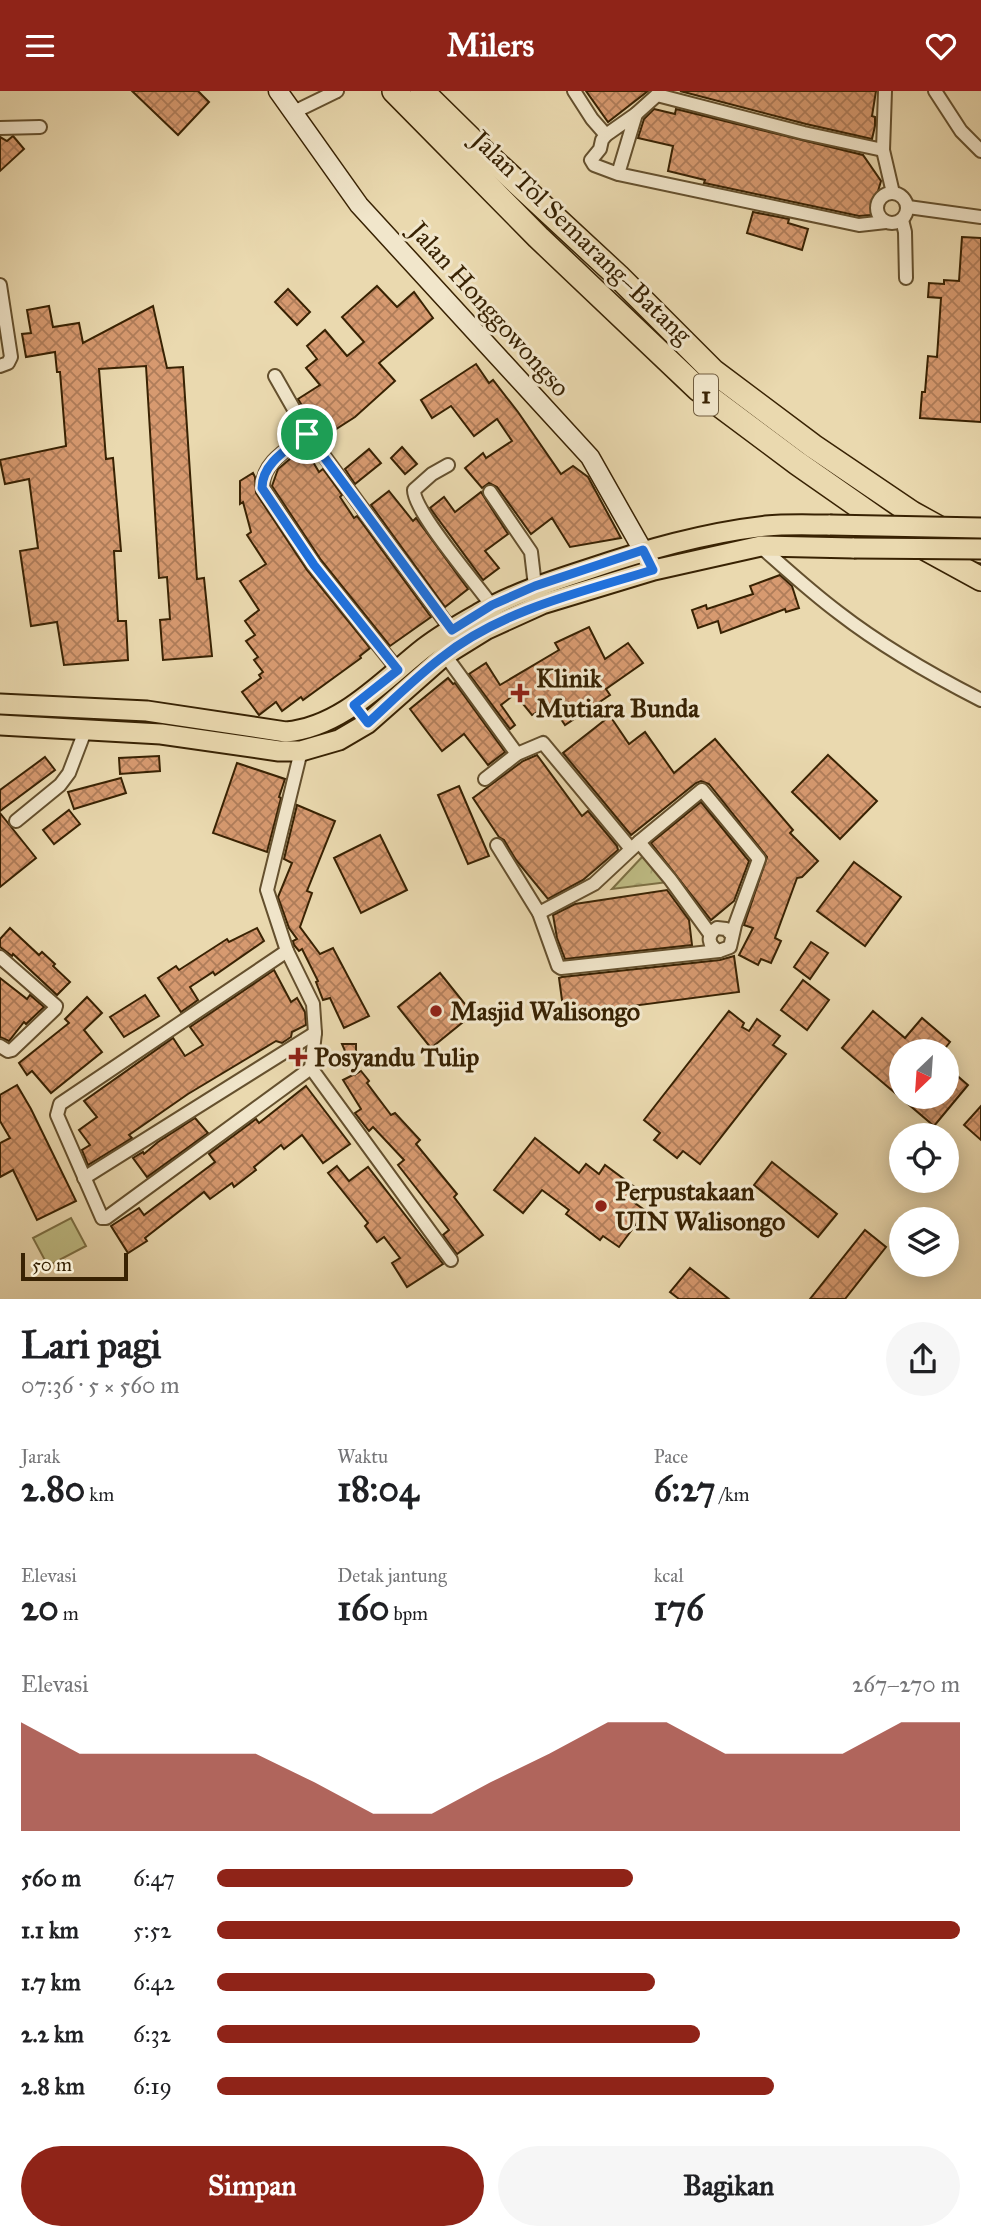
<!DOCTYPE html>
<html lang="id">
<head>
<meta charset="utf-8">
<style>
  :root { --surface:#fff; --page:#f6f6f6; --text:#202124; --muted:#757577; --accent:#8f2418 }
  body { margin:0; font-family:"IM FELL Great Primer",serif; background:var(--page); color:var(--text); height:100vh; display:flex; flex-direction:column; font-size:26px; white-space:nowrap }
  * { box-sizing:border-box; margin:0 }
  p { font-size:23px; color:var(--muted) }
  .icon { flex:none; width:38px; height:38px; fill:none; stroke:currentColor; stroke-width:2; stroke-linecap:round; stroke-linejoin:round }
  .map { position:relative; height:1208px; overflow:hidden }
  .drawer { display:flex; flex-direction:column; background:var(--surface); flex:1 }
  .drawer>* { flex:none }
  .needle { width:46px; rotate:205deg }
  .fabs { position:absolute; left:889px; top:948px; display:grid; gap:14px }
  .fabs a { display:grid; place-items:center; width:70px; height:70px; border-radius:50%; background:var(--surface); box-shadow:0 4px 18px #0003; font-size:35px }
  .scale { position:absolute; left:21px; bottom:18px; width:107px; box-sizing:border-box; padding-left:7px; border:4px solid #382203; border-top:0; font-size:19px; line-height:24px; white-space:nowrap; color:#382203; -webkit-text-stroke:5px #f1e6cb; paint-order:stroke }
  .pin { position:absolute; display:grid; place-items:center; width:60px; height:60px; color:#fff; margin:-30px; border:4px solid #fff; border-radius:50%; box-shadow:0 2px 7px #0007 }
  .round { display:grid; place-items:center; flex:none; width:74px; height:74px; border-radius:37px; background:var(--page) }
  .headline { display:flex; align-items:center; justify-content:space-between; height:119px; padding:0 21px }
  h1 { font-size:38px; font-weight:700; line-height:52px }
  .stats { display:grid; grid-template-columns:repeat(3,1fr); gap:10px; height:119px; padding:7px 21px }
  .stats div { display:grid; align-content:center }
  .stats b { font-size:35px; font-weight:700 }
  .stats small { font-size:19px; font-weight:400 }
  .stats p { font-size:19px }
  .chart { height:196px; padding:14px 21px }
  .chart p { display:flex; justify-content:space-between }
  .chart svg { width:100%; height:126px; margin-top:7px; fill:var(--accent); opacity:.7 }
  .button { display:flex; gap:14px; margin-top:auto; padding:14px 21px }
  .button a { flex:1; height:80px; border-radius:42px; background:var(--accent); color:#fff; font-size:28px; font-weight:700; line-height:80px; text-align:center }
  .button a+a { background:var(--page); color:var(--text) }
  ul { padding:0 21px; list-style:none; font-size:23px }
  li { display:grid; grid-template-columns:112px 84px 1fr; align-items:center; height:52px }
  li i { height:18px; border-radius:9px; background:var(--accent) }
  header { display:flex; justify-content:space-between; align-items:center; height:91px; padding:0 21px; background:var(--accent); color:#fff; font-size:32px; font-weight:700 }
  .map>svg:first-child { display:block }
  .park { fill:url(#park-crowns); stroke:#7c7044; stroke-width:2 }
  .pitch { fill:#bfbd85; stroke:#7c7044; stroke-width:2 }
  .building { fill:url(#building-cross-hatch); stroke:#382203; stroke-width:2 }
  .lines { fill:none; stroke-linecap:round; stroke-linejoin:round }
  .street-casing { stroke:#64502e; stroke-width:16 }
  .secondary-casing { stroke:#382203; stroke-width:21 }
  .primary-casing { stroke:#382203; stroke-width:23 }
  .highway-casing { stroke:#382203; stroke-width:26 }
  .street { stroke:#f1e6cb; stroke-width:12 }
  .secondary { stroke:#f1e6cb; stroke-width:18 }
  .primary { stroke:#ead9af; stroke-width:19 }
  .highway { stroke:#ead9af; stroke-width:23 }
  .primary-bridge-casing { stroke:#382203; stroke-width:23; stroke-linecap:butt }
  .primary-bridge { stroke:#ead9af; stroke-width:19 }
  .route-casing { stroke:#fff; stroke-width:14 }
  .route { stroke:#1a73e8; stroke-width:9 }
  .poi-dot { fill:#8f2418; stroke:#f1e6cb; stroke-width:2.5 }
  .labels { text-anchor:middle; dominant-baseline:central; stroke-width:6; stroke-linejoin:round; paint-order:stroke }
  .shield { fill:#f1e6cb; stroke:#705d3f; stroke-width:2 }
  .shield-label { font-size:24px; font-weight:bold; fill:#382203 }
  .street-label { font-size:26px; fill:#382203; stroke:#f1e6cb }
  .poi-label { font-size:26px; font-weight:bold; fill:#382203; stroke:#f1e6cb; text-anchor:start }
</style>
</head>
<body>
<header><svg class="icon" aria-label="menu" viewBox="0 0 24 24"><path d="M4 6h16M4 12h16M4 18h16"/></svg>Milers<svg class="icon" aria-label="heart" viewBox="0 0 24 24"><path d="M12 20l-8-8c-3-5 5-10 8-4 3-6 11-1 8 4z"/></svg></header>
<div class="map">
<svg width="981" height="1208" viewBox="0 0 981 1208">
  <defs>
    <pattern id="park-crowns" width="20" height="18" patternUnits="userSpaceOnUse" patternTransform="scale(1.75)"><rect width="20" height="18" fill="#bfbd85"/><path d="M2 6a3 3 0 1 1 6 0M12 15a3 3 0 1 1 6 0" fill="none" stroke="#a5a271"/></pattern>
    <pattern id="building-cross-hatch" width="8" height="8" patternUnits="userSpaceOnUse" patternTransform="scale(1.75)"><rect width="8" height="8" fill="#d79a70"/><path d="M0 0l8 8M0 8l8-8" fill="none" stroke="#af7d5a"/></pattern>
  </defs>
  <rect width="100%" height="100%" fill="#ead9af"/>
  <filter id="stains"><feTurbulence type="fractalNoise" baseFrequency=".00286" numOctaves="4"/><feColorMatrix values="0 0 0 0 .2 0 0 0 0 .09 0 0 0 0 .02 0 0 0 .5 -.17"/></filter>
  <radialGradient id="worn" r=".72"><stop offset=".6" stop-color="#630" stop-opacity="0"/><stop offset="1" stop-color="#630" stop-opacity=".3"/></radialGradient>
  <polygon class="park" points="643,765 668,791 612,798"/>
  <polygon class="pitch" points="71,1127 86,1155 48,1175 33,1147"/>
  <g class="building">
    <polygon points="132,0 198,0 209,11 178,44"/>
    <polygon points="586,0 648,0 608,31"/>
    <polygon points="680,0 876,0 872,25 875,26 875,35 872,48 806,33"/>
    <polygon points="654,18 675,23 676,18 863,64 881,90 871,124 859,125 709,93 704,92 705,89 668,80 673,55 638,47 644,28"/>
    <polygon points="13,45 24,58 0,80 0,46 7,50"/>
    <polygon points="753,121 789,128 788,132 808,138 802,159 747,142"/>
    <polygon points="962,146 981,147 981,331 920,327 922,301 925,301 928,265 937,266 941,207 928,206 929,192 944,193 944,189 959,190"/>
    <polygon points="377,195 397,216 414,201 433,227 379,272 395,290 355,326 322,347 298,308 320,294 306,277 317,268 307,255 325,239 347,265 364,251 342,226"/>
    <polygon points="288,198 310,221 297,234 275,211"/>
    <polygon points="49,215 53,236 79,232 83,252 153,215 167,277 183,276 197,488 204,487 212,565 163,569 160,529 170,528 167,486 159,487 146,275 99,278 106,368 113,367 121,460 114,460 118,530 126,530 128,569 64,574 57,531 31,535 20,460 38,457 29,388 5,393 0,369 66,355 60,281 57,281 55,261 26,266 22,243 31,242 27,219"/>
    <polygon points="476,273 489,292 493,289 518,321 561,383 573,375 588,386 621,447 570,456 552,427 531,443 497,396 489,392 482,397 465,377 483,362 486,367 512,350 497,328 474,345 451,315 432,327 421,309"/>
    <polygon points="304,356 319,381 323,378 342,404 340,406 354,427 357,425 431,526 390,555 321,469 272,395 278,378"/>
    <polygon points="402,356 417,373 405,383 391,367"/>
    <polygon points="369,358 381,372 355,393 345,378"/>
    <polygon points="253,382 255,386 256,402 307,479 370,557 360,565 361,567 303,609 301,606 282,620 276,611 259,624 242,601 261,587 259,584 263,581 254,569 258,566 246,550 255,544 245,530 259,519 240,490 266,473 247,444 251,441 243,411 240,413 240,390"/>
    <polygon points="389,400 413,430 416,427 468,498 445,516 371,414"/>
    <polygon points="481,401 508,443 485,460 499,477 483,489 430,417 444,406 455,421"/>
    <polygon points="780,484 792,495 799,517 786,521 785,518 721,542 718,530 698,537 692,519 706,514 707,518 753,503 750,495"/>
    <polygon points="589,536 605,568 628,552 643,572 606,598 610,604 565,634 551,613 532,624 515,603 501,614 515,634 510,638 469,583 486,572 500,594 559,559 555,552"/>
    <polygon points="448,587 453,593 455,592 505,661 488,674 464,643 442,660 410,618"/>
    <polygon points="610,625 629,653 645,641 674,682 715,648 793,739 790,742 818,770 802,786 797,787 775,847 781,850 771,872 761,868 758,874 739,864 753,837 744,834 767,766 709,693 701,690 696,692 631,744 563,662"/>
    <polygon points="537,664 582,725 588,720 617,755 618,759 583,789 548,808 516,769 504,749 499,746 473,707 523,670"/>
    <polygon points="828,664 877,710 840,748 792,701"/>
    <polygon points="159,665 160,680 120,683 119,667"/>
    <polygon points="45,666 55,679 0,720 0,699"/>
    <polygon points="237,672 285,688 279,706 281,707 267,761 213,742"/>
    <polygon points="121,687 126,702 74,718 68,701"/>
    <polygon points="459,695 489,765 468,773 438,704"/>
    <polygon points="701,711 749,770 734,810 711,829 651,752"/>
    <polygon points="297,714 335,730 307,800 312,802 300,836 320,863 333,857 369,925 344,937 330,907 323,909 316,891 318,890 302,858 299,860 294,854 293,850 297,848 289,837 278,806 292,772 284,768"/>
    <polygon points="69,719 80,733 54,753 43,739"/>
    <polygon points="0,722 36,767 0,796"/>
    <polygon points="380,744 407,799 361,822 334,767"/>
    <polygon points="854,771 901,806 865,855 817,820"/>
    <polygon points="667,799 689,829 692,854 565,868 557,847 553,824 575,813"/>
    <polygon points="10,837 39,864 42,861 55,873 53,875 70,891 57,904 13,863 12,865 0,856 0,848"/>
    <polygon points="257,837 264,850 215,884 213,881 190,896 198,909 181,921 158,887 176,875 179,879 227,848 229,851"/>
    <polygon points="811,851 828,862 810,888 794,876"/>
    <polygon points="734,865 739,901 564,924 559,887 562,886 720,869"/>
    <polygon points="274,879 291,911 297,907 305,921 306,934 292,941 291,946 282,952 276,950 188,1003 129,1044 132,1047 88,1074 82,1059 90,1054 79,1039 97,1026 84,1010 173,947 185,965 203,954 190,936"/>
    <polygon points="440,882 473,923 431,957 398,916"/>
    <polygon points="0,887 27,908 30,904 44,916 26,933 24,931 9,950 0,946"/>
    <polygon points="803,889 829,909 807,939 781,919"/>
    <polygon points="145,904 159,925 124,946 110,926"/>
    <polygon points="87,906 102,922 84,939 102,961 51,1002 32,980 27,984 19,972 69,932 65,928"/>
    <polygon points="729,920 744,932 742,936 749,940 757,928 780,945 773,954 786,963 700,1073 683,1060 677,1067 654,1049 660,1042 644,1029"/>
    <polygon points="873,920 905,947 922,927 950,951 942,961 901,961 901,1006 947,1006 947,976 968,994 934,1035 842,957"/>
    <polygon points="342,953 356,953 356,983 361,980 369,990 367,992 391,1024 395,1022 420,1049 416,1053 457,1103 454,1106 483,1144 457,1163 443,1144 449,1139 398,1074 404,1069 373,1036 369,1040 355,1022 361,1018 343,989 355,983"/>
    <polygon points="17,994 31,1018 76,1110 37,1129 13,1079 0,1086 0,1052 10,1047 0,1030 0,1004"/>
    <polygon points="306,995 350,1053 323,1072 302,1044 284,1058 281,1054 254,1076 256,1079 234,1096 232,1092 210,1108 204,1101 145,1147 147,1150 128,1162 111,1135 139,1117 144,1124 215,1071 209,1063 256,1028 259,1032"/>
    <polygon points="981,1015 981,1049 964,1034"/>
    <polygon points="195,1027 208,1042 147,1086 133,1067 143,1061 144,1063 158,1051"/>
    <polygon points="535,1047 579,1082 586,1073 599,1083 605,1074 640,1100 632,1110 646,1120 619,1156 603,1145 600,1149 566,1123 569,1119 542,1099 523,1122 494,1099"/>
    <polygon points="772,1071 837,1123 818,1146 754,1094"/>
    <polygon points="337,1075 349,1090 368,1076 443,1173 407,1196 392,1172 400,1167 384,1146 377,1151 365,1135 368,1132 328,1082"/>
    <polygon points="865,1139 886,1156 845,1208 810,1208"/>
    <polygon points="690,1177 729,1208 679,1208 670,1201"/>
  </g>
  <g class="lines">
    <defs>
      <g id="street">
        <polyline points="574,0 592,28 606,44"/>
        <polyline points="885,0 883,59 893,102"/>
        <polyline points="935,0 961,40 981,60"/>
        <polyline points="294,21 337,0"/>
        <polyline points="636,23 657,4 804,42 883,59"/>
        <polyline points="0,37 40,36"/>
        <polyline points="618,83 594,74 591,69 600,58 602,49 606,44 636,23 618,83 859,134 886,131"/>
        <circle cx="892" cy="117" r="15"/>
        <polyline points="908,116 981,126"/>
        <polyline points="902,129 905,141 906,187"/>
        <polyline points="0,194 11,266 8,272 0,275"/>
        <polyline points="275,285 308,343 455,544"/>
        <path d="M308,343C290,357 261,371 263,397L314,474L398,579"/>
        <path d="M448,374L432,383L414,399C413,420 480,497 495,519"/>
        <polyline points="490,401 531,461 535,495"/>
        <path d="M761,456C787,479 812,502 839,522C883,556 932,584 981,609"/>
        <polyline points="445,564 517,663"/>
        <polyline points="301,660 267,799 287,860 313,913 315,942 311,977 451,1169"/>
        <polyline points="485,688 517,663 543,652 631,758"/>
        <polyline points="16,730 60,694 69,682 85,640"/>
        <polyline points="639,751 670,788 710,843"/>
        <polyline points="497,754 539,822 558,875 561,877 719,860"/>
        <path d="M539,822L594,793L639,751L702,699L759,768L735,834L730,856L719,860C708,855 706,844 717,837L726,838L732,844"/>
        <polyline points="287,860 60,1013 57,1024 102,1127 106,1127 311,977"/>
        <polyline points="0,866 56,915 55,918 12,959 8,960 0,955"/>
        <polyline points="84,1087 315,942"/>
      </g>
      <polyline id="secondary" points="278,0 359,114 590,366 654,479"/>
      <g id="primary">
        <path d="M0,613L147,620L286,641C342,636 382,590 424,557C441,544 460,533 478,523C512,503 549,491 586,479C645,459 704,442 766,435C787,433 809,434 830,434"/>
        <polyline points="0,634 161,643 279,660 301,660 339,649 368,632 445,564 487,538 542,513 654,479 761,455 854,457"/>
      </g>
      <g id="highway">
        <polyline points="394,0 538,146 698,298 797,372 897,442 981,488"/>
        <polyline points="422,0 482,59 618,185 713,280 813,355 912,422 981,460"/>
      </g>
    </defs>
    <use href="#street" class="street-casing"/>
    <use href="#secondary" class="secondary-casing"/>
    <use href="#primary" class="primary-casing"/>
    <use href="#highway" class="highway-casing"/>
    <use href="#street" class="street"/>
    <use href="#secondary" class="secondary"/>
    <use href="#primary" class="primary"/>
    <use href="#highway" class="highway"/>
    <defs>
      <g id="primary-bridge">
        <polyline points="830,434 981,437"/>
        <polyline points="854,457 981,458"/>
      </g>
    </defs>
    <use href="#primary-bridge" class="primary-bridge-casing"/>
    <use href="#primary-bridge" class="primary-bridge"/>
  </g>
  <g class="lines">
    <defs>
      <path id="route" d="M307,343L452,539L492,514L535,495L643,459L653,479C581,501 501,519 441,567C415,587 392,610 368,632L354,614L398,579L314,474L262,397C262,371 290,357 307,343Z"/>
    </defs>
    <use href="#route" class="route-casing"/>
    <use href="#route" class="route"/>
  </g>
  <g class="poi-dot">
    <path d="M516.5 591.5h7v7h7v7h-7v7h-7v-7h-7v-7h7z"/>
    <circle cx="436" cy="920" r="7"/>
    <path d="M294.5 955.5h7v7h7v7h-7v7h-7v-7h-7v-7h7z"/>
    <circle cx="601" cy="1115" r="7"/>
  </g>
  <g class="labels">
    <rect class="shield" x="694" y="283.5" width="24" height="41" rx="5"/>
    <g class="shield-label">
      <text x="706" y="304">1</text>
    </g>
    <g class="street-label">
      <text transform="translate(582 146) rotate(44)">Jalan Tol Semarang–Batang</text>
      <text transform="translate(490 218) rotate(48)">Jalan Honggowongso</text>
    </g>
    <g class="poi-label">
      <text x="536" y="587">Klinik<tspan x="536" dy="30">Mutiara Bunda</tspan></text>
      <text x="450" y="920">Masjid Walisongo</text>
      <text x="314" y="966">Posyandu Tulip</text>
      <text x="615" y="1100">Perpustakaan<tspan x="615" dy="30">UIN Walisongo</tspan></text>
    </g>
  </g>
  <rect width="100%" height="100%" filter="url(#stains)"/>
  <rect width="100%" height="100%" fill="url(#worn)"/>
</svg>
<div class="fabs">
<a><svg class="needle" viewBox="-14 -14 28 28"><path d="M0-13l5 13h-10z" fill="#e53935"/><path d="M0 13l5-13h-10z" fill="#757577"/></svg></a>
<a><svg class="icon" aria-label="locate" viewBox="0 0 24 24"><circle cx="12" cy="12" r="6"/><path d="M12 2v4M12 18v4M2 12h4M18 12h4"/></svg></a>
<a><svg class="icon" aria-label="layers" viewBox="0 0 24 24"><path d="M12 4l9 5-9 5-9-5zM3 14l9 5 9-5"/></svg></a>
</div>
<div class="scale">50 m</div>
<div class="pin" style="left:307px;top:343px;background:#1e9e55"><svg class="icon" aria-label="arrive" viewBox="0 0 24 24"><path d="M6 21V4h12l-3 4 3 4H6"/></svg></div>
</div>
<section class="drawer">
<div class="headline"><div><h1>Lari pagi</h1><p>07:36 · 5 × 560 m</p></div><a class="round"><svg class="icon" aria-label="share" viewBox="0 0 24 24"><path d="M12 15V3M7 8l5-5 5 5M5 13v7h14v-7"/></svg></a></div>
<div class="stats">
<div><p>Jarak</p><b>2.80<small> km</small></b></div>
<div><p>Waktu</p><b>18:04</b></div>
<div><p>Pace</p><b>6:27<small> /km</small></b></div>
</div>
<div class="stats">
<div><p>Elevasi</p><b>20<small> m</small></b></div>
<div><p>Detak jantung</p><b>160<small> bpm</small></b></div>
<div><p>kcal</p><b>176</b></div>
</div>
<div class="chart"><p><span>Elevasi</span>267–270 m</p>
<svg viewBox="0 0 160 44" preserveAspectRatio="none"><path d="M0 44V6L10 17L20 17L30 17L40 17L50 27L60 38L70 38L80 27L90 17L100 6L110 6L120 17L130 17L140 17L150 6L160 6V44z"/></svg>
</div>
<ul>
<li><b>560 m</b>6:47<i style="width:56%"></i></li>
<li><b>1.1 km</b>5:52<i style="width:100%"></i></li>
<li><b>1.7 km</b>6:42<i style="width:59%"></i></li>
<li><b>2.2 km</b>6:32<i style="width:65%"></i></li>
<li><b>2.8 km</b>6:19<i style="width:75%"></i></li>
</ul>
<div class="button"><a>Simpan</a><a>Bagikan</a></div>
</section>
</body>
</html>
